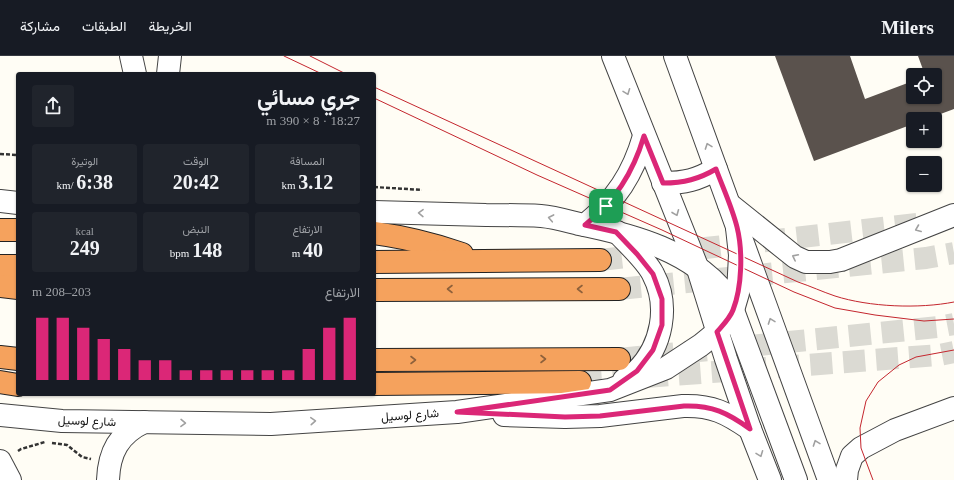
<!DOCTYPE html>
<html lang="ar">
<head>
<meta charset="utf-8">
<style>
  :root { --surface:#171b24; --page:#20242c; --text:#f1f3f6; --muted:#9ea1a6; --line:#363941; --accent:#db2777 }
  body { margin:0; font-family:"Times New Roman",Vazirmatn,serif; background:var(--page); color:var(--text); direction:rtl; height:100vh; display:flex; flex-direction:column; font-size:15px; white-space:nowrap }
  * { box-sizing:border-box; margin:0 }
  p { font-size:13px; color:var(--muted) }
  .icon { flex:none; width:22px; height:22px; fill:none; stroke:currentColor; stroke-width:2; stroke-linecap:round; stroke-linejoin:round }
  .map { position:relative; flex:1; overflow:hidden; direction:ltr }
  .side { position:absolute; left:16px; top:16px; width:360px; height:324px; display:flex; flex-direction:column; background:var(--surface); border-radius:4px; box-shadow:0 1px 3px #0004; direction:rtl }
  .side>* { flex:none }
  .tools { position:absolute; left:906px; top:12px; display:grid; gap:8px }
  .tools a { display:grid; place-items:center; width:36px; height:36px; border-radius:4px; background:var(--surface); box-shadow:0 1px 3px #0004; font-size:20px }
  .pin { position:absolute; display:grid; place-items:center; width:34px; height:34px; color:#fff; margin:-17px; border-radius:8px; box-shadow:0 2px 6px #0006 }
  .round { display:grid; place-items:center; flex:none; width:42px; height:42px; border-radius:4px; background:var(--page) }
  .summary { display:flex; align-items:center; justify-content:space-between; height:68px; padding:0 16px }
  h1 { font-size:22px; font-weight:700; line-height:30px }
  .figures { display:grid; grid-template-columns:repeat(3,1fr); gap:6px; height:68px; padding:4px 16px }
  .figures div { display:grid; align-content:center; border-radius:4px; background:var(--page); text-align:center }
  .figures b { font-size:20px; font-weight:700 }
  .figures small { font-size:11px; font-weight:400 }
  .figures p { font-size:11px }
  .chart { height:112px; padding:8px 16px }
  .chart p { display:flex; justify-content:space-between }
  .chart svg { width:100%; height:72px; margin-top:4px; stroke:var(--accent); stroke-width:6 }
  header { display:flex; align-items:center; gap:24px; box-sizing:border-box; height:56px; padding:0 20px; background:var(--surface); border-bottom:1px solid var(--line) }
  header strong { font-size:19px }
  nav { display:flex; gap:22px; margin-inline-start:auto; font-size:14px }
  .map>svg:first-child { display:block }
  .building { fill:#5a524d }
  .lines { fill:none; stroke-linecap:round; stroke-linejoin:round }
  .highway-tunnel { stroke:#dbdad3; stroke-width:22; stroke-dasharray:22 11; stroke-linecap:butt }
  .minor-casing { stroke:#444; stroke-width:24 }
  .highway-casing { stroke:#222; stroke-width:24 }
  .path { stroke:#333; stroke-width:2.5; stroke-dasharray:4 2; stroke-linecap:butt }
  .minor { stroke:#fff; stroke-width:22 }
  .highway { stroke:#f5a25d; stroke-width:22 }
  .tram { stroke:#c4262e; stroke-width:1 }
  .oneway { stroke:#a0a0a0 }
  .oneway2 { stroke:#8e613b }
  .route-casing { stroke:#fff; stroke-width:8 }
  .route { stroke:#db2777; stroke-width:5 }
  .labels { text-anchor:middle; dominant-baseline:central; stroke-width:4; stroke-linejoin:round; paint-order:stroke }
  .street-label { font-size:12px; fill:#111; stroke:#fff }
</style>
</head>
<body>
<header>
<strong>Milers</strong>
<nav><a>الخريطة</a><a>الطبقات</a><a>مشاركة</a></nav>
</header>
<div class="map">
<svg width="954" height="424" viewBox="0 0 954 424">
  <rect width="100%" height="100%" fill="#fffdf5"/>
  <polygon class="building" points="775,0 850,0 865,43 913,25 913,41 935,41 935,19 925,19 918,0 954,0 954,53 927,63 913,63 913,68 814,105"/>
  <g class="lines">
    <g class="highway-tunnel">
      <polyline points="600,204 925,167"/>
      <polyline points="619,233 926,202 954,197"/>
      <polyline points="619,303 938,271 954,268"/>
      <polyline points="580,326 939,299 954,296"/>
    </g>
    <defs>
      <g id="minor">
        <polyline points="131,0 135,18"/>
        <polyline points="613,0 698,213 726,303 750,373 770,424"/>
        <polyline points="675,0 829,424"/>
        <polyline points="168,18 170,0"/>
        <path d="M663,127C685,127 697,124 716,113"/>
        <polyline points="0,145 18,147"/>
        <polyline points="729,148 795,201 806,206 830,206 841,204 954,159"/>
        <path d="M374,156C411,157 449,158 486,159C504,159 523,159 541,160C554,161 567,165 579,168C634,179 693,195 728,241L796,424"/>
        <path d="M585,169C616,144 633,118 644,80"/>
        <path d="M617,176C628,188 646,204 653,218C670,250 662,290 637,315C633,318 628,321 624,324"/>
        <polyline points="0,359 62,365 271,368 457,356 610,334 666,312 701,289 717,276 726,266 733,254 738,237 740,199 737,172"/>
        <path d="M504,359L565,361L600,360L683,350C712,349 727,357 750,373"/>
        <polyline points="0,405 10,424"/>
        <path d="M108,424C109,396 119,378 144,366"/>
        <polyline points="846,424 847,414 852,400 861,392 895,374 954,352"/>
      </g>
      <g id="highway">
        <polyline points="0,174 18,174"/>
        <path d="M374,177C404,181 433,188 462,198"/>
        <polyline points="374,206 600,204"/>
        <polyline points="0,210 18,210"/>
        <polyline points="0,230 18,232"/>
        <polyline points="374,234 619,233"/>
        <polyline points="0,301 18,303"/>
        <polyline points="374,304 619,303"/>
        <polyline points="0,326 18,329"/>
        <polyline points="374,328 580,326"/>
      </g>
    </defs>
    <use href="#minor" class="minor-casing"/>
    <use href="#highway" class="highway-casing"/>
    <g class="path">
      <polyline points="0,98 18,99"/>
      <polyline points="374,131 422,134"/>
      <polyline points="52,387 67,389 82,401 91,403"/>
      <polyline points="18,395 21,393 45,386"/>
    </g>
    <use href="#minor" class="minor"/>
    <use href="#highway" class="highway"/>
    <g class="tram">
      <polyline points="284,0 322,18"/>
      <polyline points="310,0 346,18"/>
      <path d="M374,31L798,226C810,230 823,236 835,240C869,251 919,253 954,246"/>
      <polyline points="374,42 537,119 662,174 794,236 835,252 875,259 924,265 954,263"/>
      <polyline points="873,424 861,392 860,372 866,345 878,326 899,309 916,301 954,294"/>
    </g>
  </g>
  <defs><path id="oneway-chevron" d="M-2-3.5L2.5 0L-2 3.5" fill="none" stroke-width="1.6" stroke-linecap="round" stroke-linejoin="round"/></defs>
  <g class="oneway">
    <use href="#oneway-chevron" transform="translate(627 36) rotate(69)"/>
    <use href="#oneway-chevron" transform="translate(708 90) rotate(-110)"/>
    <use href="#oneway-chevron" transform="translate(421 157) rotate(-179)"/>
    <use href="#oneway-chevron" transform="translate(676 157) rotate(68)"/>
    <use href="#oneway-chevron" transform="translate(551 162) rotate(-169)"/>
    <use href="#oneway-chevron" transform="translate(918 173) rotate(158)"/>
    <use href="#oneway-chevron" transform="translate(795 201) rotate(-153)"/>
    <use href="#oneway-chevron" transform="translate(771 265) rotate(-110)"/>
    <use href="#oneway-chevron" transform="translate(313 365) rotate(-4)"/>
    <use href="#oneway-chevron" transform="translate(183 367) rotate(1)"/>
    <use href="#oneway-chevron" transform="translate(816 387) rotate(-110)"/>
    <use href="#oneway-chevron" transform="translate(760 398) rotate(69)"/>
  </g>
  <g class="oneway2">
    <use href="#oneway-chevron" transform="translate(450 233) rotate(180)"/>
    <use href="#oneway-chevron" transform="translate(580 233) rotate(180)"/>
    <use href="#oneway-chevron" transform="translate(543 303)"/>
    <use href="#oneway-chevron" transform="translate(413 304)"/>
  </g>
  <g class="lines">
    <defs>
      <path id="route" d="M644,80L663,127C684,127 699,123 716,113C723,132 732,151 737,171C743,195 742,231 733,254C730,262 723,269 717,276L750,373C728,357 712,349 684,350L600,360L565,361L457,356L610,334L637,315L653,294L662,269V243L653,218L637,198L616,176L585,169C615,145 633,117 644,80Z"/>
    </defs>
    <use href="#route" class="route-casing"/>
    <use href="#route" class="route"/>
  </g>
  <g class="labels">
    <g class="street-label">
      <text transform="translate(410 359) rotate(-4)">شارع لوسيل</text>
      <text transform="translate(87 365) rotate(2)">شارع لوسيل</text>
    </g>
  </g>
</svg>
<div class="tools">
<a><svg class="icon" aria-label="locate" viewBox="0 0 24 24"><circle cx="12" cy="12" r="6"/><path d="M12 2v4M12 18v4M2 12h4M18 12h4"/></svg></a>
<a>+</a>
<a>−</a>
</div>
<div class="pin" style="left:606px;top:150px;background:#1e9e55"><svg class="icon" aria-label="arrive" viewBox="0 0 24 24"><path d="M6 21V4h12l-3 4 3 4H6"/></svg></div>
<section class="side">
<div class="summary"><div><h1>جري مسائي</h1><p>18:27 · 8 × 390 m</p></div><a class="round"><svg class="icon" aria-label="share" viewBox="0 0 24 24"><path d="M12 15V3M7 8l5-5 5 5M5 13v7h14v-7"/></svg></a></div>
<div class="figures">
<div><p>المسافة</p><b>3.12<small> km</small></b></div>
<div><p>الوقت</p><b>20:42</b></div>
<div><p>الوتيرة</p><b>6:38<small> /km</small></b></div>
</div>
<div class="figures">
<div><p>الارتفاع</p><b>40<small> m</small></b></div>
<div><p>النبض</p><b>148<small> bpm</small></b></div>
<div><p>kcal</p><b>249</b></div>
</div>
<div class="chart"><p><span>الارتفاع</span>203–208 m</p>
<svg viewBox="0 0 160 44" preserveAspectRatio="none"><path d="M5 44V6M15 44V6M25 44V12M35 44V19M45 44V25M55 44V32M65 44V32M75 44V38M85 44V38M95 44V38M105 44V38M115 44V38M125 44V38M135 44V25M145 44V12M155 44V6"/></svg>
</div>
</section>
</div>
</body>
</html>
